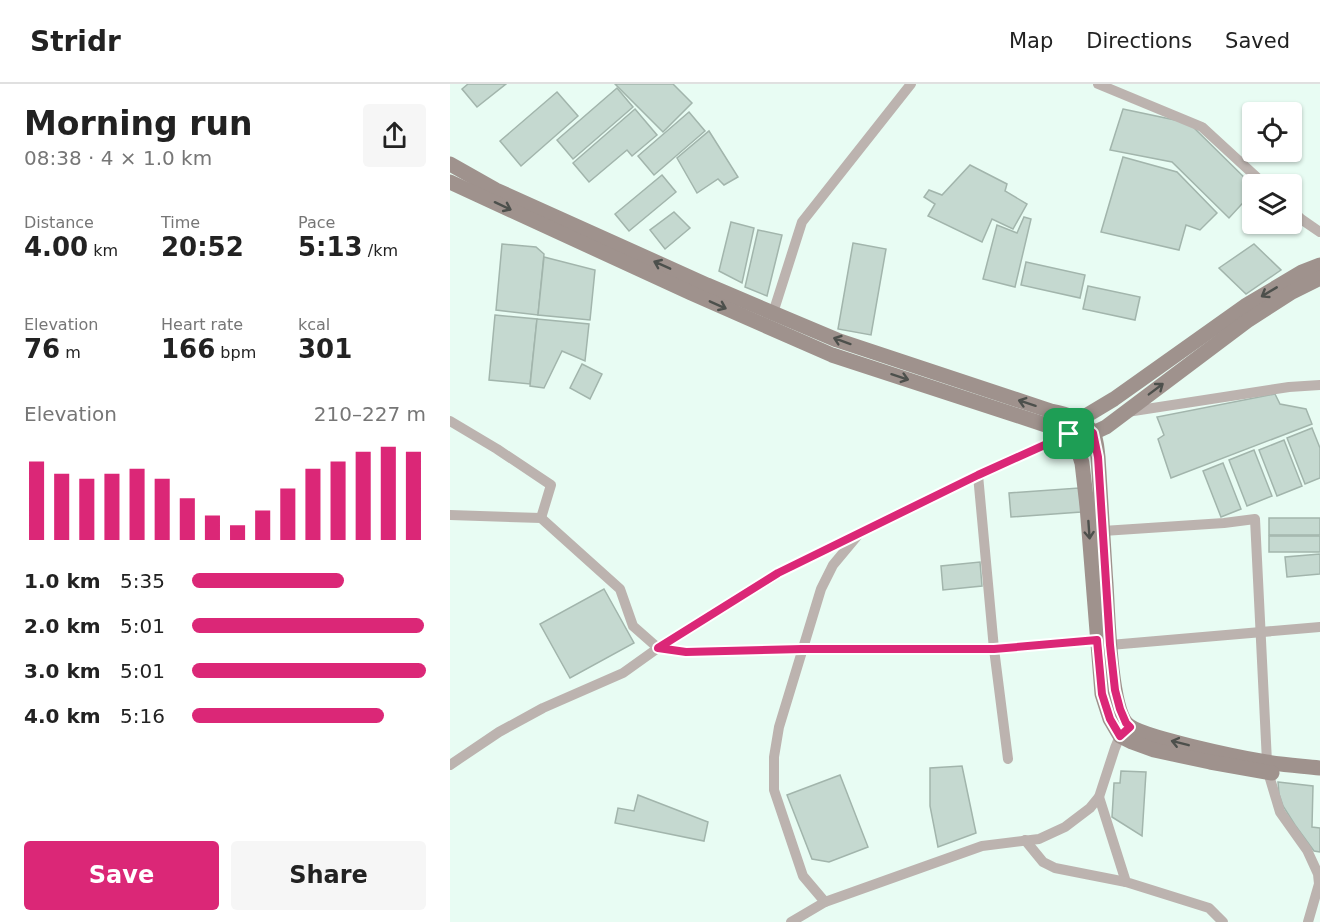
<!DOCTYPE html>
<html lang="en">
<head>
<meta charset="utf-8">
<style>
  :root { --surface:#fff; --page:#f6f6f6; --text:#222; --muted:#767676; --line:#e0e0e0; --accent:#db2777 }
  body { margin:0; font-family:"DejaVu Sans",sans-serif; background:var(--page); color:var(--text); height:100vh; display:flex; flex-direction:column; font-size:22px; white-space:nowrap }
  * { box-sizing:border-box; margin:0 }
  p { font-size:20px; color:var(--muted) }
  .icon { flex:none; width:33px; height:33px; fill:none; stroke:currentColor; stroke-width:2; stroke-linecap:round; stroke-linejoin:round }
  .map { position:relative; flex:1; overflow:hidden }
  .sheet { display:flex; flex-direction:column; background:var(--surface); width:450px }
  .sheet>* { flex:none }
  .fabs { position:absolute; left:792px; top:18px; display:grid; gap:12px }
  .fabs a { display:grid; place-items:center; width:60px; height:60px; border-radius:6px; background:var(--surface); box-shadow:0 2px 4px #0004; font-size:30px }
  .pin { position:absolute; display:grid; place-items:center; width:51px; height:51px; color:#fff; margin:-26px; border-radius:12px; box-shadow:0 3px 9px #0006 }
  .round { display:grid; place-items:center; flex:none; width:63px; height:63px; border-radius:6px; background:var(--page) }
  .headline { display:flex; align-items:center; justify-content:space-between; height:102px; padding:0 24px }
  h1 { font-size:33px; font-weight:800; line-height:45px }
  .stats { display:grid; grid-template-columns:repeat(3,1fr); gap:9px; height:102px; padding:6px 24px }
  .stats div { display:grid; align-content:center }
  .stats b { font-size:26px; font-weight:800 }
  .stats small { font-size:16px; font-weight:400 }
  .stats p { font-size:16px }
  .chart { height:168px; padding:12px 24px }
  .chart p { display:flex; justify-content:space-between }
  .chart svg { width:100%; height:108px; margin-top:6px; stroke:var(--accent); stroke-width:6 }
  .cta { display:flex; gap:12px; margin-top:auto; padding:12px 24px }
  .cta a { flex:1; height:69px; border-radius:6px; background:var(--accent); color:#fff; font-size:24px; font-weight:800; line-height:69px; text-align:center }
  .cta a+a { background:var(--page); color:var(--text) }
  ul { padding:0 24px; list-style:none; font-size:20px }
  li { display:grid; grid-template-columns:96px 72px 1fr; align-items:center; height:45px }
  li i { height:15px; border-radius:8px; background:var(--accent) }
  header { display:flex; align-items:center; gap:36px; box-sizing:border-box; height:84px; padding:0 30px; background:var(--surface); border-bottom:2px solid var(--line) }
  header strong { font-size:28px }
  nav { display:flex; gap:33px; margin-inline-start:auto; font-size:21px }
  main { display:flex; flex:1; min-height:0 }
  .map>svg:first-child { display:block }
  .building { fill:#c5d9d0; stroke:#a2b5ac; stroke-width:1.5 }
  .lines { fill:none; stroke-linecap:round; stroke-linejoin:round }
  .street { stroke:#bcb3af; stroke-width:10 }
  .secondary { stroke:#9f928d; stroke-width:15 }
  .oneway { stroke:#4d504c }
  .route-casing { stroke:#fff; stroke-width:12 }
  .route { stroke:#db2777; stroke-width:8 }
</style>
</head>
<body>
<header>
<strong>Stridr</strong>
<nav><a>Map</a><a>Directions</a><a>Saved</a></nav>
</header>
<main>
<section class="sheet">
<div class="headline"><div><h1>Morning run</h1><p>08:38 · 4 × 1.0 km</p></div><a class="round"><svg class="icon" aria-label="share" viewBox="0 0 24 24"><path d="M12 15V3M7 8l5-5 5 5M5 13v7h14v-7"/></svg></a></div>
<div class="stats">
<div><p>Distance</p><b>4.00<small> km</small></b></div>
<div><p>Time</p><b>20:52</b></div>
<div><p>Pace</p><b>5:13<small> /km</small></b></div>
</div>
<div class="stats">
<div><p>Elevation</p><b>76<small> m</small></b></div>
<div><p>Heart rate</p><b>166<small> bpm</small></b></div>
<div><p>kcal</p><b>301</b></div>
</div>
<div class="chart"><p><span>Elevation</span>210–227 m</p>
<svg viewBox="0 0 160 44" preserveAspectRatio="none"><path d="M5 44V12M15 44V17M25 44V19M35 44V17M45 44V15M55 44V19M65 44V27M75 44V34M85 44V38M95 44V32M105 44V23M115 44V15M125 44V12M135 44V8M145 44V6M155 44V8"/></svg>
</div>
<ul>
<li><b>1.0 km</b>5:35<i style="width:65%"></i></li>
<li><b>2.0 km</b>5:01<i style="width:99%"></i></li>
<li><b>3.0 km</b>5:01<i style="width:100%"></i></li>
<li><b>4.0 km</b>5:16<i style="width:82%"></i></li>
</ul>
<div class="cta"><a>Save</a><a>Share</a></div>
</section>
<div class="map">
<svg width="870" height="838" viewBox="0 0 870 838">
  <rect width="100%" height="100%" fill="#e8fcf3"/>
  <g class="building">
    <polygon points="18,0 56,0 27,23 12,5"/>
    <polygon points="165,0 223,0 242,19 213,48"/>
    <polygon points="167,4 183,23 123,75 107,56"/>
    <polygon points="107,8 128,32 71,82 50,57"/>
    <polygon points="185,25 207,51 182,72 177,66 139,98 123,79"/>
    <polygon points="673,25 739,39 802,101 802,109 779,134 722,78 660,66"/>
    <polygon points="239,28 255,47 204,91 188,72"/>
    <polygon points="259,47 288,93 274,101 268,95 247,109 227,74"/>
    <polygon points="673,73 727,88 767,129 750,146 736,141 729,166 651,148"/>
    <polygon points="520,81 557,100 555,107 577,120 563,145 542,135 532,158 478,132 485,120 474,113 479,106 492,111"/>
    <polygon points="212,91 226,108 179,147 165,130"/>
    <polygon points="224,128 240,144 215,165 200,146"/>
    <polygon points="574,133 581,135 565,203 533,195 547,141 567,149"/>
    <polygon points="281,138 304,144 292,199 269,187"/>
    <polygon points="308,146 332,151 317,212 295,203"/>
    <polygon points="403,159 436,165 421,251 388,245"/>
    <polygon points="52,160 86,163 94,170 88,231 46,226"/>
    <polygon points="804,160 831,186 796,210 769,184"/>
    <polygon points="94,173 145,186 140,236 88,231"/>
    <polygon points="576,178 635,191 630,214 571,201"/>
    <polygon points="638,202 690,213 685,236 633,225"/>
    <polygon points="45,231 87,235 80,300 39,296"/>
    <polygon points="87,235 139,240 135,277 112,267 94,304 80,302"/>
    <polygon points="132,280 152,290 140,315 120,304"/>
    <polygon points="825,310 830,320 856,325 862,340 721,394 708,355 714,351 707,333"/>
    <polygon points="862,344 870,364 870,394 855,400 837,354"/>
    <polygon points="834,356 852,402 827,412 809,366"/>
    <polygon points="804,366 822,412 797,422 779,376"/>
    <polygon points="773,379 791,425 771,433 753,387"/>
    <polygon points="629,404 631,428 561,433 559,409"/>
    <rect x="819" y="434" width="51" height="17"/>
    <rect x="819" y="452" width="51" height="16"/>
    <polygon points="870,470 870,490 837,493 835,473"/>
    <polygon points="530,478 532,502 493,506 491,482"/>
    <polygon points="154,505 184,559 120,594 90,540"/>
    <polygon points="512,682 526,749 488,763 480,722 480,684"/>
    <polygon points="671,687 696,688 692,752 662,733 664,699 670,699"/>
    <polygon points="390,691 418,763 379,778 362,775 337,711"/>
    <polygon points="828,698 863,702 862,743 870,744 870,768 864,767 845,741 833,722 829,710"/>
    <polygon points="188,711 258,738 254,757 165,739 168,724 184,727"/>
  </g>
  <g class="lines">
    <g class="street">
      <polyline points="648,0 752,43 814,100"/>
      <polyline points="842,126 851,135 870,148"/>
      <polyline points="323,229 352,138 461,0"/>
      <polyline points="677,328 839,303 870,301"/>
      <polyline points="0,337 47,365 101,401 91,434"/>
      <polyline points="528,391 544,565 558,675"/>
      <polyline points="0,431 91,434 170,505 183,542 208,564 236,568 352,565 544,565 647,556"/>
      <polyline points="653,447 774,439 805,435 817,678"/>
      <polyline points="660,561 870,543"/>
      <polyline points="0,681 49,648 93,624 173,589 208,564 329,489 528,391 619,350"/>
      <polyline points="818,688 830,728 857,766 868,790 869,800 858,838"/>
      <polyline points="649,713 676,798 759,824 773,838"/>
      <polyline points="575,756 593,778 605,784 676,798"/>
      <polyline points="375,818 353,792 324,706 324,673 329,643 371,505 383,481 408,451"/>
      <polyline points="341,838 375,818 532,762 589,755 615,743 640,724 649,713 665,664 670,652"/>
    </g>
    <g class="secondary">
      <path d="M0,80L46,106L257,201L387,256L601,327C616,330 634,335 643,349C647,356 647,366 648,373C651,416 653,458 656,500C658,529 660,619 676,639C687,653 793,674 816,678C834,681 852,682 870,684"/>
      <polyline points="0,98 241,209 382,271 599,342 619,350 625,356 632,379 637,422 652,610 660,635 670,652 682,658 704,666 760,678 822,689"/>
      <polyline points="623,344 629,336 664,315 795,222 852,188 870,181"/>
      <polyline points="634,349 643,349 656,343 797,237 842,208 870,194"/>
    </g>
  </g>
  <defs><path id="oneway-shaft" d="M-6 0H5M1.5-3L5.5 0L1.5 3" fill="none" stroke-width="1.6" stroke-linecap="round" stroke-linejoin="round" transform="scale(1.5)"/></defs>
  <g class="oneway">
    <use href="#oneway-shaft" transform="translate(53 122) rotate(25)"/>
    <use href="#oneway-shaft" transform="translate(212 181) rotate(-156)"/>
    <use href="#oneway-shaft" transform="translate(819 208) rotate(149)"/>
    <use href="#oneway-shaft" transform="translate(268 221) rotate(24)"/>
    <use href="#oneway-shaft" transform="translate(392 257) rotate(-160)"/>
    <use href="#oneway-shaft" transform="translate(450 293) rotate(18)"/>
    <use href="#oneway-shaft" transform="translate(706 305) rotate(-37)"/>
    <use href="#oneway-shaft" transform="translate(577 319) rotate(-162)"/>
    <use href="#oneway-shaft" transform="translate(639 446) rotate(86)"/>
    <use href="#oneway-shaft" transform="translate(730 659) rotate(-166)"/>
  </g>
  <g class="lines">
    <defs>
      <polygon id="route" points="628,336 643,349 648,373 660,561 665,606 670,625 676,639 680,643 670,652 660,635 652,610 647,556 544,565 352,565 236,568 208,564 328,489 528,391 619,350"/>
    </defs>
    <use href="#route" class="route-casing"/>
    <use href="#route" class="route"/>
  </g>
</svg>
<div class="fabs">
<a><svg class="icon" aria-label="locate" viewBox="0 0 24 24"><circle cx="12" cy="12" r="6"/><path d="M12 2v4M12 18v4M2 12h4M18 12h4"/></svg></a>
<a><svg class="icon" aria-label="layers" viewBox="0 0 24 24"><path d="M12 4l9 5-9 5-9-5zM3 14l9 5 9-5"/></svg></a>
</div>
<div class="pin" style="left:619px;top:350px;background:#1e9e55"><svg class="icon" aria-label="arrive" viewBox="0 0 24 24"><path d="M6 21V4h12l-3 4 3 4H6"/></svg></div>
</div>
</main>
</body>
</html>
